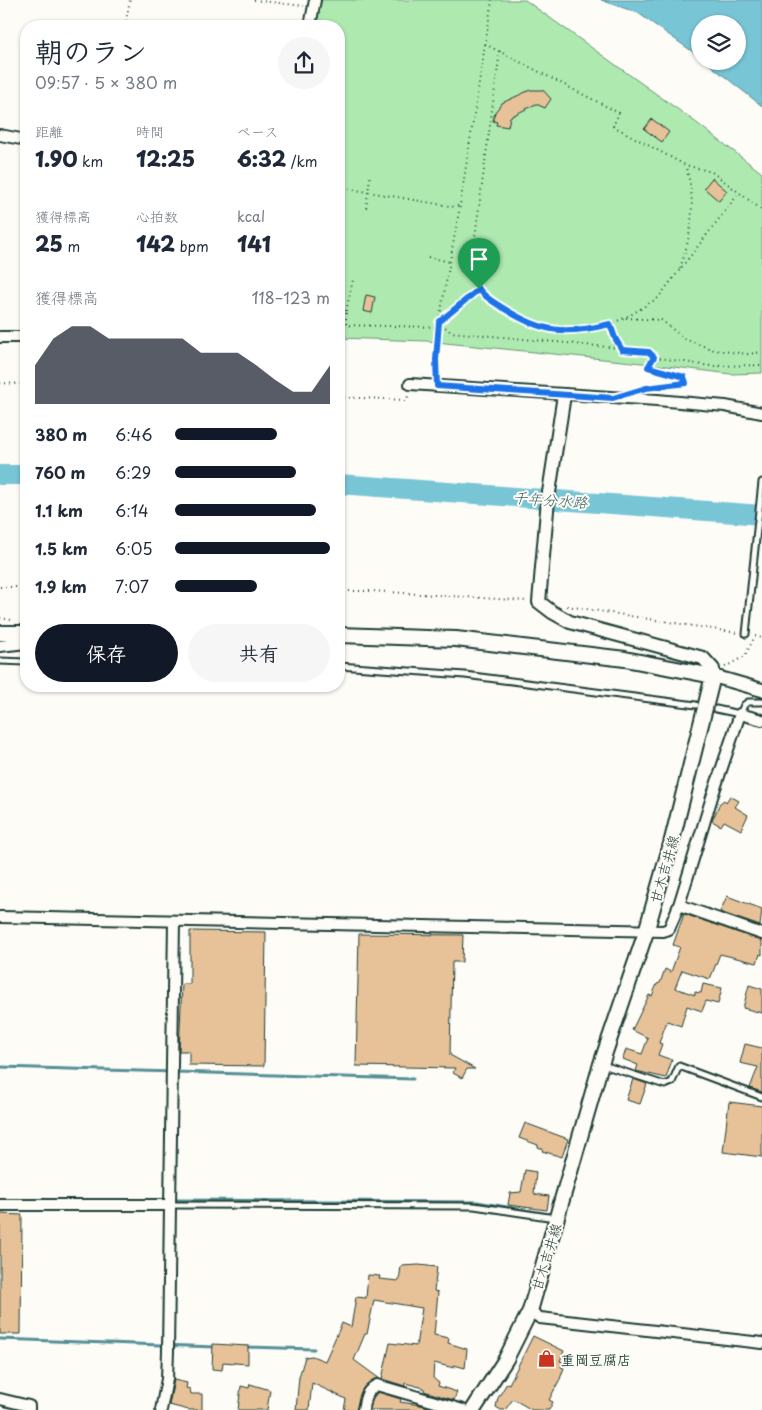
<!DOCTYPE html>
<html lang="ja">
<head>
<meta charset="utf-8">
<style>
  :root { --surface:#fff; --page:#f6f6f7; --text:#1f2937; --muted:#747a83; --accent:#111827 }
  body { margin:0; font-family:"Playpen Sans","Klee One",sans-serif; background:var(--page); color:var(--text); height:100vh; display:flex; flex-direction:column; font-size:19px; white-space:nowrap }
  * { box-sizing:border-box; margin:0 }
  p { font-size:16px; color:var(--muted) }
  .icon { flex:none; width:28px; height:28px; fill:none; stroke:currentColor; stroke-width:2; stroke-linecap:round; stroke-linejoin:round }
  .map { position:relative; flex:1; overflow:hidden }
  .sheet { position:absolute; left:20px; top:20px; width:325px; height:672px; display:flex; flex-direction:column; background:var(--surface); border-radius:20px; box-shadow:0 1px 4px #0004 }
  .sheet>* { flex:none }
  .controls { position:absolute; left:691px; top:15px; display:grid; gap:10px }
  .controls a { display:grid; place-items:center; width:55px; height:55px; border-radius:50%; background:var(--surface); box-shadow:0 1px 4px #0004; font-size:25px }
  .pin { position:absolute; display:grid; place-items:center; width:42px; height:42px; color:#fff; margin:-51px -21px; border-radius:50% 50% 50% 0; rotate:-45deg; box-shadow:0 0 5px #0007 }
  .pin .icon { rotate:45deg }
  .round { display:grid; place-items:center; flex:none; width:52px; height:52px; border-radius:26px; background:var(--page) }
  .head { display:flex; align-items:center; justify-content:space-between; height:85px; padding:0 15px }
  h1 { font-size:28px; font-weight:800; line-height:38px }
  .metrics { display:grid; grid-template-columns:repeat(3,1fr); gap:8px; height:85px; padding:5px 15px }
  .metrics div { display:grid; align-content:center }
  .metrics b { font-size:21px; font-weight:800 }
  .metrics small { font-size:14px; font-weight:400 }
  .metrics p { font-size:14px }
  .chart { height:140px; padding:10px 15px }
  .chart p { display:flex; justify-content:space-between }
  .chart svg { width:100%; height:90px; margin-top:5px; fill:var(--accent); opacity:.7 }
  .primary-button { display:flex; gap:10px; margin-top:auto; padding:10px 15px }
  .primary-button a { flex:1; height:58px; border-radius:30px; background:var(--accent); color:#fff; font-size:20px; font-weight:800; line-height:58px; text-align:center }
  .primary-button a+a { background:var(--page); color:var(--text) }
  ul { padding:0 15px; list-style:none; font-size:16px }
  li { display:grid; grid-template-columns:80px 60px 1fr; align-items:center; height:38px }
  li i { height:12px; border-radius:6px; background:var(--accent) }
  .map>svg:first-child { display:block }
  .green { fill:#aeeab0; stroke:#669472 }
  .water { fill:#78c5d6; stroke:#548f95 }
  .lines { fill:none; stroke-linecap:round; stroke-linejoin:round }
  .stream { stroke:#548f95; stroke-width:3 }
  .river { stroke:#78c5d6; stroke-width:20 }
  .building { fill:#e7c298; stroke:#1f3d34 }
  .service-casing { stroke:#1f3d34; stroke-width:9 }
  .minor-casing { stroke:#1f3d34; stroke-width:14 }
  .tertiary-casing { stroke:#1f3d34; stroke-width:16 }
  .secondary-casing { stroke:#1f3d34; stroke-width:18 }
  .path { stroke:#1f3d34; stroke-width:2; stroke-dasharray:1 4; stroke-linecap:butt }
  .service { stroke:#fdfcf7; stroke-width:5 }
  .minor { stroke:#fdfcf7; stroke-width:10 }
  .tertiary { stroke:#fdfcf7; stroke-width:12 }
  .secondary { stroke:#fdfcf7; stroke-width:14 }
  .route-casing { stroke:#fff; stroke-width:10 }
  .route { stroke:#1a73e8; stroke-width:6 }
  .labels { text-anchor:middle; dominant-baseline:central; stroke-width:4; stroke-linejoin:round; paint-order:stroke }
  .street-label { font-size:14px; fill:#1f3d34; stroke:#fdfcf7 }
  .poi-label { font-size:14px; font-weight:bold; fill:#1f3d34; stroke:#fdfcf7; text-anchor:start }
  .water-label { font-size:15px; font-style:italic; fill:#355f5c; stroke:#fdfcf7 }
</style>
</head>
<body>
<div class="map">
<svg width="762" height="1410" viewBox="0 0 762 1410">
  <rect width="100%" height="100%" fill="#fdfcf7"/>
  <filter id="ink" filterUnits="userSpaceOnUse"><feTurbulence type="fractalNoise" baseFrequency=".02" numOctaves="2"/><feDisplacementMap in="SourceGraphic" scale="10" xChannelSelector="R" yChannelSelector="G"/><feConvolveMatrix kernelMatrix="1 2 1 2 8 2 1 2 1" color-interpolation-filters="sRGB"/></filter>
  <g filter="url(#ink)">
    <polygon class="green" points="318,0 525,0 694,121 762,173 762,373 731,374 642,363 426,341 339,338 339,26 314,26"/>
    <polygon class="water" points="601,0 762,0 762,106 705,61 738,61 738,24 700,24 700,57 638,13"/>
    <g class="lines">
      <g class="stream">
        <polyline points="0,1067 413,1079"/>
        <polyline points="176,1200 477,1202 549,1214"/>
        <polyline points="0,1339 215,1347"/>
        <polyline points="244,1347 314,1349"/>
      </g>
      <g class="river">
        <polyline points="0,475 26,475"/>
        <polyline points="339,484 762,515"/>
      </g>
    </g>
    <g class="building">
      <polygon points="530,90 543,90 551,99 545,108 536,104 510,117 508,127 496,125 497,122 493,121 495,112 502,103"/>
      <polygon points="652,119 669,132 662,142 644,129"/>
      <polygon points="712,178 727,191 719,201 704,188"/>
      <polygon points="366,295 375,297 372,313 363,311"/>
      <polygon points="730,796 739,801 735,807 748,815 741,830 724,821 721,826 712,821 720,803 724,800 726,802"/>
      <polygon points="727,896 762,909 760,926 720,912"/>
      <polygon points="684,914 762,941 762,955 760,954 757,963 720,954 710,979 682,970 675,988 695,995 695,992 701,993 703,984 722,988 718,1004 706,1001 702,1011 687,1006 681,1026 667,1021 659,1043 662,1044 658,1055 672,1060 666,1078 636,1071 638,1065 623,1059 626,1049 642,1054 648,1038 632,1030 649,995 652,996 657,984 660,983 665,969 671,972 680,947 673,945"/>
      <polygon points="190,931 266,932 264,1066 189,1065 189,1051 179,1051 182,984 190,984"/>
      <polygon points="359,934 463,935 462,962 452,962 450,1055 475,1069 467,1069 462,1078 453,1073 455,1068 356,1066"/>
      <polygon points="749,985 762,989 762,1013 743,1008"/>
      <polygon points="745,1044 762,1048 762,1092 750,1088 758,1067 740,1063"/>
      <polygon points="633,1079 647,1084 640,1104 626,1100"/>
      <polygon points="729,1102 762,1106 762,1157 723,1152"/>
      <polygon points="525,1123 568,1139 562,1157 542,1151 543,1149 538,1147 538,1145 519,1138"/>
      <polygon points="525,1170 536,1172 534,1194 549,1196 547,1210 508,1205 510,1193 521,1192"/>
      <polygon points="0,1214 22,1215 21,1334 0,1334"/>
      <polygon points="419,1265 437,1267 434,1291 438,1292 434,1335 449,1338 448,1343 467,1349 465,1368 454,1365 454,1368 434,1363 433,1378 439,1383 438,1386 457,1392 454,1400 424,1391 424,1388 405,1383 405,1386 382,1379 390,1343 416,1346 422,1308 374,1300 367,1334 365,1334 354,1360 380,1379 374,1379 363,1388 356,1410 344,1410 346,1399 312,1383 309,1410 296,1410 299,1377 305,1357 312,1356 325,1361 342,1323 351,1327 356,1297 366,1298 368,1275 380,1276 379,1279 399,1281 401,1266"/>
      <polygon points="533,1336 564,1351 560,1361 563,1362 561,1367 564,1368 560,1379 549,1400 553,1402 549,1410 532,1410 513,1399 505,1410 501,1410 496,1407 498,1398 507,1383 509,1384"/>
      <polygon points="213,1344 248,1346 248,1364 223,1362 222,1370 212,1369"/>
      <polygon points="174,1380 187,1383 186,1388 190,1389 191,1394 202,1394 202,1410 189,1410 169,1405"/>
      <polygon points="250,1384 270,1390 267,1410 238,1410 241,1386 249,1388"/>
      <polygon points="378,1392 401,1399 400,1402 420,1405 432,1408 432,1410 370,1410 373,1398"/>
    </g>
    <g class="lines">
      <defs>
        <g id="service">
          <polyline points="746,634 762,482"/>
          <polyline points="0,661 26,662"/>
          <polyline points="339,666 465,675 696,705"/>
          <polyline points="716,709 740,714 744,705 748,702 762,702"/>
          <polyline points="603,1065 665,1085 672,1082 679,1066 762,1097"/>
          <polyline points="170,1205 474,1206 555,1218"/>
        </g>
        <g id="minor">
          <polyline points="310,26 315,0"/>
          <polyline points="0,135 26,140"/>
          <polyline points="0,337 26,337"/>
          <polyline points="410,384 657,400 725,406 762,413"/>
          <polyline points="0,646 26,643"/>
          <polyline points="679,905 762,934"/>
          <polyline points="0,917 663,931 669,929 679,905 712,797 740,714 762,720"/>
          <polyline points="0,1205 170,1205"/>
          <polyline points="530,1311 540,1318 762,1343"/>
          <polyline points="0,1399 29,1406 29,1410"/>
          <polyline points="161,1410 167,1379 168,1351 174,921"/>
          <path d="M363,1410C365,1399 366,1390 377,1385L463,1410"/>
        </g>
        <polyline id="tertiary" points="564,395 548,499 539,602 552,612 570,622 703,658 713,669 713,676 762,690"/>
        <g id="secondary">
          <polyline points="0,633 26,633"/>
          <polyline points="339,635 456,639 625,659 713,676 671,844 646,932 601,1064 530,1311 506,1359 473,1410"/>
        </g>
      </defs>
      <use href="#service" class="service-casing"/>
      <use href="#minor" class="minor-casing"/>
      <use href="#tertiary" class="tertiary-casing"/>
      <use href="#secondary" class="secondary-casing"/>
      <g class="path">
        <polyline points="254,0 304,6"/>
        <polyline points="125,26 130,0"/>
        <polyline points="485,44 619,113 613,126 685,165 712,172 762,210"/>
        <polyline points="500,51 470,274 482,293 525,322 547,329 581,331 611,324 632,314 658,298 739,193"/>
        <polyline points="339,187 455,207 460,205 492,0"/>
        <polyline points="366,208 370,177"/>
        <polyline points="428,257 450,262"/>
        <path d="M680,268C692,234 697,200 685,165"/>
        <polyline points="479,289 439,322 451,332 649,351 654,357 710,366 762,365"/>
        <polyline points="339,307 346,311 346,325"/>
        <polyline points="346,311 353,280"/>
        <polyline points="626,318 661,320 685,339 714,350 748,354 762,352"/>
        <polyline points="610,324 621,349"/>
        <polyline points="339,325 438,327 460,206"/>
        <polyline points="437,376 438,327"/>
        <polyline points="0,383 26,384"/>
        <polyline points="647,388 686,383 684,377 648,367 654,357"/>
        <polyline points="339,397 406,400 410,393"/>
        <polyline points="0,587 26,587"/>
        <polyline points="339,591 373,591 528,601"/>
        <polyline points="567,606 738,633"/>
        <polyline points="0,618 12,620"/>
        <polyline points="755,636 762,638"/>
        <polyline points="725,667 745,656 754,638"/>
      </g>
      <use href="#service" class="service"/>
      <use href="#minor" class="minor"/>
      <use href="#tertiary" class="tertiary"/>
      <use href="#secondary" class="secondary"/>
    </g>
  </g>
  <g class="lines" filter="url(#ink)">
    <defs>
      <path id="route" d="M479,289C484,297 495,303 503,308C543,333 565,335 610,324L615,338L622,350L649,352L654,357L648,367L684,377L686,383L646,388L613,398L437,386L436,360L439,322Z"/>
    </defs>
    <use href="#route" class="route-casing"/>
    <use href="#route" class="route"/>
  </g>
  <defs>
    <symbol id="shop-bare" viewBox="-9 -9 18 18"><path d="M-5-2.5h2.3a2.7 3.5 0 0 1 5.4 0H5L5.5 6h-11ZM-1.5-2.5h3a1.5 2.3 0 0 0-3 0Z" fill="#c8321e" stroke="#fdfcf7" stroke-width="2.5" paint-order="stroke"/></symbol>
  </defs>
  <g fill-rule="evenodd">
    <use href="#shop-bare" x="534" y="1346" width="25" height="25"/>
  </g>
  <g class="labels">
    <g class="street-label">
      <text transform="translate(664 869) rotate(-74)">甘木吉井線</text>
      <text transform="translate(546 1257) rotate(-73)">甘木吉井線</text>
    </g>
    <g class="poi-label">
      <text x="561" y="1359">重岡豆腐店</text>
    </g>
    <g class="water-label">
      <text transform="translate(550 499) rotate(4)">千年分水路</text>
    </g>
  </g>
</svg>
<div class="controls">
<a><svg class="icon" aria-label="layers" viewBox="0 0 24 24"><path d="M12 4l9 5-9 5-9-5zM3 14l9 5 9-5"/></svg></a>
</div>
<div class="pin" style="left:479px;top:289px;background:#1e9e55"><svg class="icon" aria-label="arrive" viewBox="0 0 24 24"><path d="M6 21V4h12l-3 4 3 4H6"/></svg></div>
<section class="sheet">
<div class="head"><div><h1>朝のラン</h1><p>09:57 · 5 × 380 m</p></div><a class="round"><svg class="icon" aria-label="share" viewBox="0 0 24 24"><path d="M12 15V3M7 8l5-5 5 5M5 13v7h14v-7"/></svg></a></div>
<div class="metrics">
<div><p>距離</p><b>1.90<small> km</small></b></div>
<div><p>時間</p><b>12:25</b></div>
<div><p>ペース</p><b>6:32<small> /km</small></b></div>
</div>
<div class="metrics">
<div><p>獲得標高</p><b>25<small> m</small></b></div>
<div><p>心拍数</p><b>142<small> bpm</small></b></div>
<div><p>kcal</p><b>141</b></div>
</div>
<div class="chart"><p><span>獲得標高</span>118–123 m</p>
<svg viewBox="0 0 160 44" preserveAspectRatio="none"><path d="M0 44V25L10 12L20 6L30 6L40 12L50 12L60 12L70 12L80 12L90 19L100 19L110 19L120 25L130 32L140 38L150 38L160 25V44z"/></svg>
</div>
<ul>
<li><b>380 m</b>6:46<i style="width:66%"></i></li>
<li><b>760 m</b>6:29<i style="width:78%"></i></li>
<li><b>1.1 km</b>6:14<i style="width:91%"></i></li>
<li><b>1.5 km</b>6:05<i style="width:100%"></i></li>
<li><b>1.9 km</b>7:07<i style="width:53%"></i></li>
</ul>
<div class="primary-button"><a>保存</a><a>共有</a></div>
</section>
</div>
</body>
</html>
